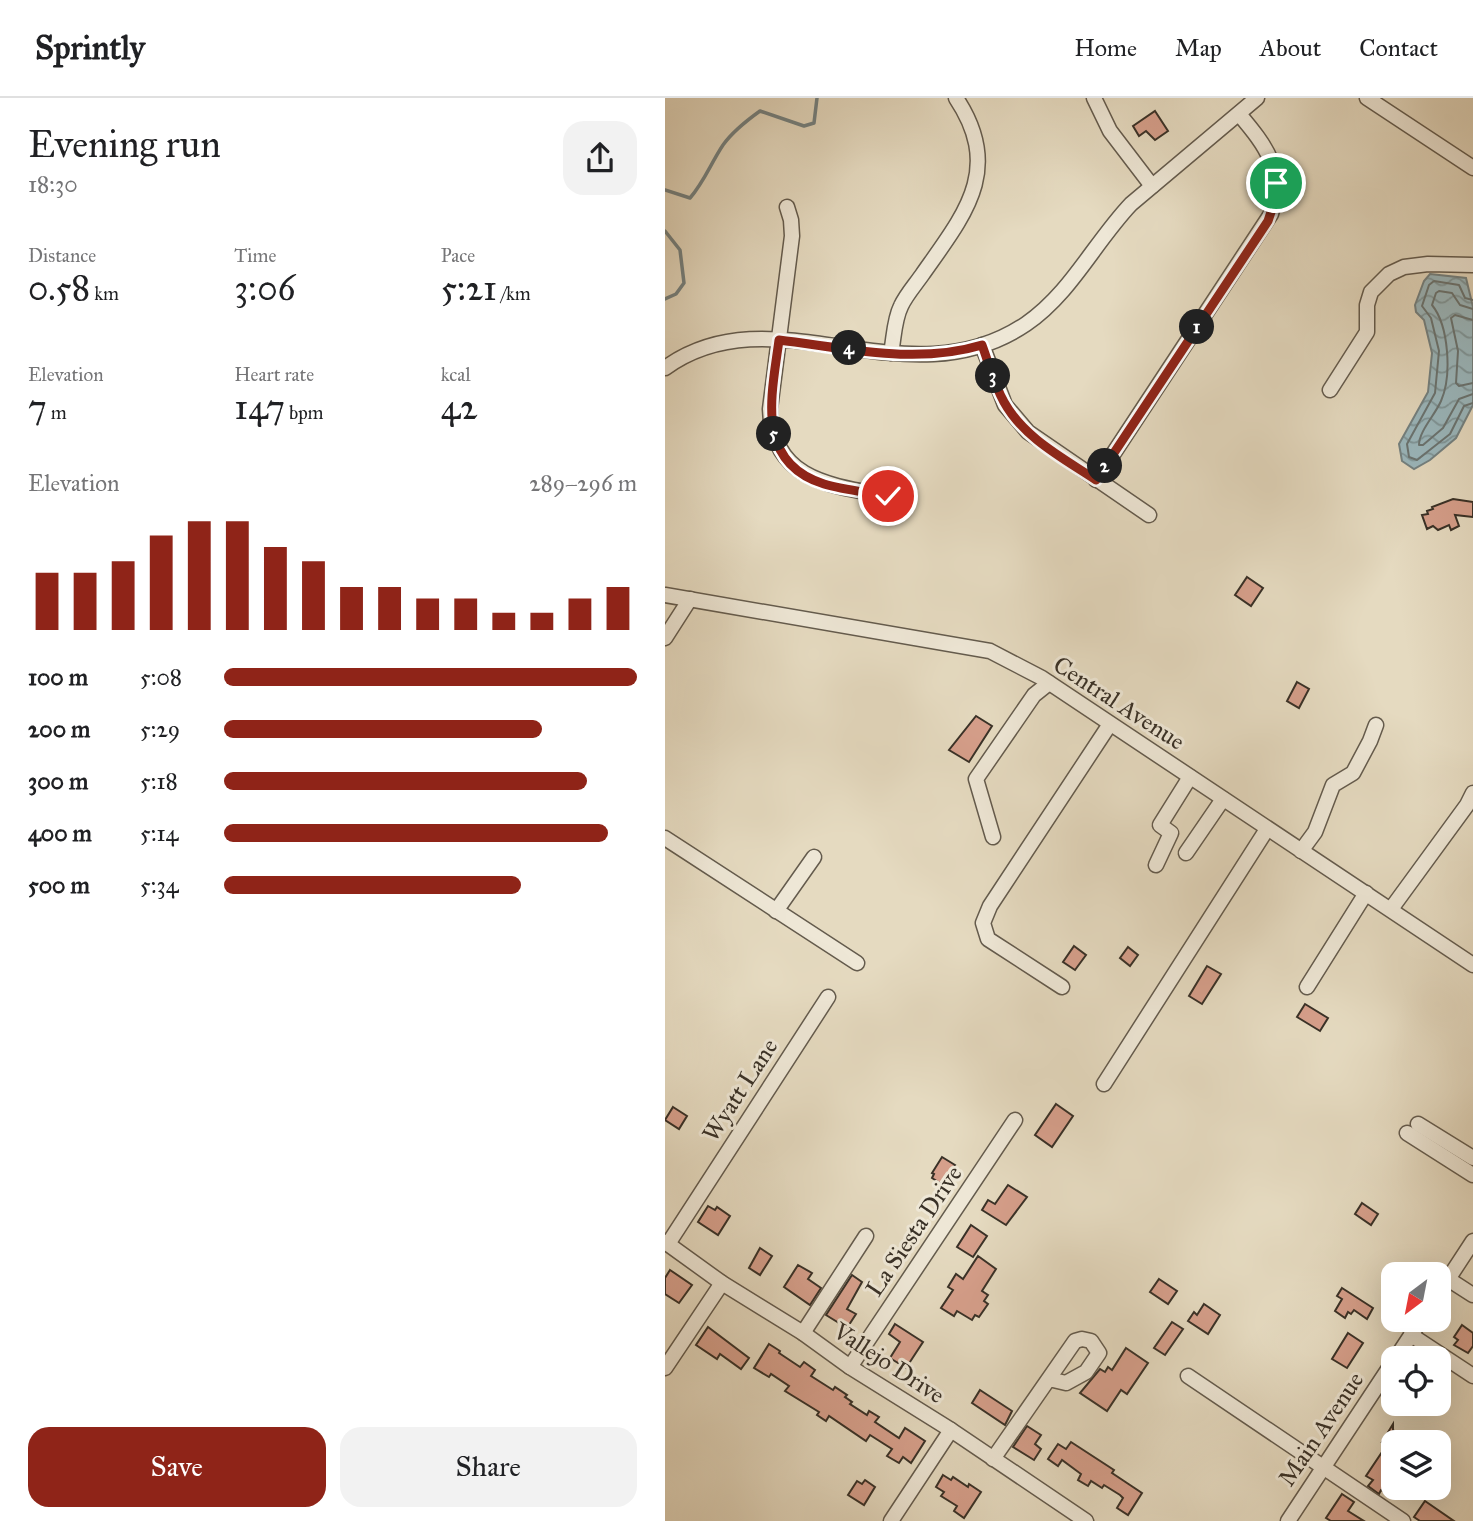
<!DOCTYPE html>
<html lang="en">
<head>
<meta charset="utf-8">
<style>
  :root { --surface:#fff; --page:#f2f2f2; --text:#202124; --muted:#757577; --line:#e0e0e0; --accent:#8f2418 }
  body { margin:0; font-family:"IM FELL Great Primer",serif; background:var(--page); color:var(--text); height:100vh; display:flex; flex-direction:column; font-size:26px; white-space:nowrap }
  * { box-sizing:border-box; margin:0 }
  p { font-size:23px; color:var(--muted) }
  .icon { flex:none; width:38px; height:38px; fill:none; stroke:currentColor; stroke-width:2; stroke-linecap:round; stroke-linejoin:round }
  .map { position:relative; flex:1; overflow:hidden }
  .side { display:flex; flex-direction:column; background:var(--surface); width:665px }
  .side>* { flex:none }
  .needle { width:46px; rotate:212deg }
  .tools { position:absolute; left:716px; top:1164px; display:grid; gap:14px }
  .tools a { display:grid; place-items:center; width:70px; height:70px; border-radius:14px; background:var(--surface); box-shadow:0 7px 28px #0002; font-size:35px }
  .pin { position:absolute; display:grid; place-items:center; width:60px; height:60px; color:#fff; margin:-30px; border:4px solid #fff; border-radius:50%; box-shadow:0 2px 7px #0007 }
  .km { position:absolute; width:35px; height:35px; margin:-18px; border-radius:50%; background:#222; color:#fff; font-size:19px; line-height:35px; text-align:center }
  .round { display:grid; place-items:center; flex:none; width:74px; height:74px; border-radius:21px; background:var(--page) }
  .summary { display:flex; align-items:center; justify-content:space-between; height:119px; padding:0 28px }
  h1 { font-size:38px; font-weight:600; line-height:52px }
  .metrics { display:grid; grid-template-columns:repeat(3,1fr); gap:10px; height:119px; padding:7px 28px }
  .metrics div { display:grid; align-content:center }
  .metrics b { font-size:35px; font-weight:600 }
  .metrics small { font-size:19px; font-weight:400 }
  .metrics p { font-size:19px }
  .chart { height:196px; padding:14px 28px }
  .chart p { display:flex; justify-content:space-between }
  .chart svg { width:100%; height:126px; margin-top:7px; stroke:var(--accent); stroke-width:6 }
  .button { display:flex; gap:14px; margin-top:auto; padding:14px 28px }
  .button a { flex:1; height:80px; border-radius:21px; background:var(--accent); color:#fff; font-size:28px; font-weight:600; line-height:80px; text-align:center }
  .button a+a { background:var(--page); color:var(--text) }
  ul { padding:0 28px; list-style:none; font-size:23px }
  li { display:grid; grid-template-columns:112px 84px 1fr; align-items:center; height:52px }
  li i { height:18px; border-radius:9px; background:var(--accent) }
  header { display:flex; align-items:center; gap:42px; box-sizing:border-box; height:98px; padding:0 35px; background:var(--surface); border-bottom:2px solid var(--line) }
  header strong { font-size:33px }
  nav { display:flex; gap:38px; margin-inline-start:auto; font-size:24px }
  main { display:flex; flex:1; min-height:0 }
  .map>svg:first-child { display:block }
  .water { fill:url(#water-waves); stroke:#748282; stroke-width:2 }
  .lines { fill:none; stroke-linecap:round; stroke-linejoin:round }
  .shore { stroke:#6a7472; stroke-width:2 }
  .stream { stroke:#748282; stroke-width:3.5 }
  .building { fill:#d69f8b; stroke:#393127; stroke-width:2 }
  .minor-casing { stroke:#645b4d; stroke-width:17 }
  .minor { stroke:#eee7d6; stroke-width:14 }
  .route-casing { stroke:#fff; stroke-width:14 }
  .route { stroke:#8f2418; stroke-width:9 }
  .labels { text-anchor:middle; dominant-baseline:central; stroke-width:6; stroke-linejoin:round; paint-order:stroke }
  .street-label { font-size:24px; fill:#393127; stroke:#eee7d6 }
</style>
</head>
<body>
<header>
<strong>Sprintly</strong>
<nav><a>Home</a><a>Map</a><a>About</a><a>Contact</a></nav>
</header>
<main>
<section class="side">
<div class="summary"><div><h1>Evening run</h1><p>18:30</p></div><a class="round"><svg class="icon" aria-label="share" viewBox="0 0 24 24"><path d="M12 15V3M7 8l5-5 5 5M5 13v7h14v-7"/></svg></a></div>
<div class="metrics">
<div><p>Distance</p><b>0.58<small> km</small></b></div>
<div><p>Time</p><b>3:06</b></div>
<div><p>Pace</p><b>5:21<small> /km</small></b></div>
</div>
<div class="metrics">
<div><p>Elevation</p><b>7<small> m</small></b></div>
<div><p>Heart rate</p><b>147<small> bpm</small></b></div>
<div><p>kcal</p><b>42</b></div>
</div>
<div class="chart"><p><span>Elevation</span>289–296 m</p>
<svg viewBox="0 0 160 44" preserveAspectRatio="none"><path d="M5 44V24M15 44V24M25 44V20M35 44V11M45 44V6M55 44V6M65 44V15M75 44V20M85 44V29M95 44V29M105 44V33M115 44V33M125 44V38M135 44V38M145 44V33M155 44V29"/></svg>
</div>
<ul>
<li><b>100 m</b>5:08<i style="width:100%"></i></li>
<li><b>200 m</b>5:29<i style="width:77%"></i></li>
<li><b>300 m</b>5:18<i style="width:88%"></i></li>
<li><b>400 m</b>5:14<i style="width:93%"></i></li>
<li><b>500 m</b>5:34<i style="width:72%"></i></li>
</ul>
<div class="button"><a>Save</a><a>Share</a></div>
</section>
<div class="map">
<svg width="808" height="1423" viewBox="0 0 808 1423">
  <defs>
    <pattern id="water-waves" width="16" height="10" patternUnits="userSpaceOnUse" patternTransform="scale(1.75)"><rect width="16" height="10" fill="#9bb8be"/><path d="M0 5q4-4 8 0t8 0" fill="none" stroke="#7f969a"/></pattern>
  </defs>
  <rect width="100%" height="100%" fill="#e5dac0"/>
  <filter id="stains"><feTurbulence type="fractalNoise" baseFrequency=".00286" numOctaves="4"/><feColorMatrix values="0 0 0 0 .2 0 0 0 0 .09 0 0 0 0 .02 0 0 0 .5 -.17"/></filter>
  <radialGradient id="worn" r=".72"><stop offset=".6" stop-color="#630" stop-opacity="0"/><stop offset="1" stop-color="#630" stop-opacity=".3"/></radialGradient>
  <polygon class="water" points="765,176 801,180 808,209 808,307 791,340 765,362 749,371 737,363 734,346 763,294 767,255 759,222 751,214 750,207 759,183"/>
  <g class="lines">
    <g class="shore">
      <polyline points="808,202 800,200 794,187 769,183 764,187 757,208 766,220 774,253 770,295 742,346 744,359 752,362 785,336 799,308 808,305"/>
      <path d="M808,211L795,207L787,195L774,193L771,195L767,207C784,228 787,278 776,303C770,317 754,333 754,347H758L778,330L794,301L808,296"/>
      <polyline points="808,222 790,217 786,220 793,253 791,285 794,288 808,285"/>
    </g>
    <g class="stream">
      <path d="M0,92L25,100C39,84 46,65 58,47C68,33 81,23 95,13L139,28L149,25L152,0"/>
      <polyline points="0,133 15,152 19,185 11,196 0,201"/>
    </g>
  </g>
  <g class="building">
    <polygon points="490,13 503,33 490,42 481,33 474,38 468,28"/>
    <polygon points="788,401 808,404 808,419 790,417 794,428 786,432 784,427 773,432 768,428 762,431 757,417 763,416 762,413 768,411 767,409"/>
    <polygon points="582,479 598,490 586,508 570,497"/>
    <polygon points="632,584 644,591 634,610 622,603"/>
    <polygon points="311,618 327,628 304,664 284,652"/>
    <polygon points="409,848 421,857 410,872 398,864"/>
    <polygon points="463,849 473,857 465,868 455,860"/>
    <polygon points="542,868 556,876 537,906 524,898"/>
    <polygon points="640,906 663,920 655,933 632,919"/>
    <polygon points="391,1006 408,1018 387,1049 370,1037"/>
    <polygon points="8,1009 22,1018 14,1031 0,1022"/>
    <polygon points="277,1059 290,1067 278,1087 267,1080 269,1076 267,1075"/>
    <polygon points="343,1087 362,1099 341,1127 317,1112 323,1102 330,1106"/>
    <polygon points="697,1105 713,1116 706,1127 690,1116"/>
    <polygon points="43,1108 50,1112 52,1109 65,1118 53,1137 33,1124"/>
    <polygon points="306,1127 322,1138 308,1159 292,1149"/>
    <polygon points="95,1150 107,1158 95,1177 84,1170"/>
    <polygon points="313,1158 331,1171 317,1193 323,1197 319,1203 323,1206 314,1219 310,1217 307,1222 292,1213 289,1218 276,1210 288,1192 283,1189 291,1176 298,1181"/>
    <polygon points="133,1167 147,1175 143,1181 156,1190 145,1207 119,1189"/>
    <polygon points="5,1172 27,1187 14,1205 0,1196 0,1180"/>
    <polygon points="187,1177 197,1184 182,1211 191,1216 182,1230 161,1217"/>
    <polygon points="494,1181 512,1193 503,1206 485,1194"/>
    <polygon points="677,1190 708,1210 702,1221 689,1212 686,1216 683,1214 680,1220 670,1213 677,1201 672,1198"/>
    <polygon points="539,1206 555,1217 543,1236 523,1223 529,1214 532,1217"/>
    <polygon points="507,1224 518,1231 500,1257 489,1250"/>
    <polygon points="230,1226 258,1244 241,1270 225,1260 235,1244 224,1236"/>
    <polygon points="797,1227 808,1235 808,1248 803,1255 789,1247 793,1242 789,1239"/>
    <polygon points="43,1229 84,1260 76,1271 55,1256 52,1261 31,1247"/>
    <polygon points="683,1235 698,1245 682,1270 667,1261"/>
    <polygon points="104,1246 115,1253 114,1255 135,1269 139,1264 150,1272 146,1278 168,1292 170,1289 182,1297 180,1299 187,1304 185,1306 202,1317 204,1313 214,1319 210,1324 234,1340 240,1330 260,1343 246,1365 238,1359 234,1365 222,1358 227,1351 205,1337 201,1343 164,1318 161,1323 152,1317 154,1314 120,1293 124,1288 106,1276 104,1279 89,1270"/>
    <polygon points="461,1250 483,1265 462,1296 456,1292 442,1313 415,1295 435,1271 440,1274 443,1269 447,1272"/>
    <polygon points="315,1292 347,1313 340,1327 307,1305"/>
    <polygon points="728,1326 728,1332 747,1344 728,1344 728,1397 716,1392 714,1396 703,1388 708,1382 701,1378 717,1354 721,1345 717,1344"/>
    <polygon points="362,1328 376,1337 370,1346 376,1351 369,1362 348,1349"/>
    <polygon points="406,1344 449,1372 447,1375 477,1395 463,1417 452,1410 458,1400 455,1397 439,1387 437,1390 426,1383 423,1388 413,1382 416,1376 397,1362 393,1368 383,1361 393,1346 401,1351"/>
    <polygon points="278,1377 286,1382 288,1379 303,1389 304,1386 316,1394 299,1420 289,1413 292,1408 276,1398 279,1394 271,1389"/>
    <polygon points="200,1382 210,1389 199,1407 183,1397 192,1383 197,1386"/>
    <polygon points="677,1396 689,1404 683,1413 699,1423 666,1423 661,1420"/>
    <polygon points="760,1403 789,1423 755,1423 749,1419"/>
  </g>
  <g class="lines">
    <defs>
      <g id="minor">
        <polyline points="429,0 445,33 487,88"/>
        <polyline points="702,0 808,70"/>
        <path d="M122,109L126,122L127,138L105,311C107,383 168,388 223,398"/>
        <polyline points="317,247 340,307 363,334 484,417"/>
        <path d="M226,255C229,240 229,222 236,208C241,197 250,187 257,177C299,117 339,72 291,0"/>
        <path d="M0,270C109,191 241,307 361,226C406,195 429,145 466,106L592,0"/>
        <polyline points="665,292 702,234 702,207 706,194 724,176 739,169 763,166 808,167"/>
        <path d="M431,382L606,116C620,72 601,48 574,16"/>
        <polyline points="0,497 325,553 377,580 808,867"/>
        <polyline points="0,540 25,501"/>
        <polyline points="328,739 311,681 369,597 384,585"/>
        <polyline points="0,740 192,865"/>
        <polyline points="636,753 650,734 668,687 688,675 705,643 711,627"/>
        <polyline points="521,755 558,701"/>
        <polyline points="491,767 506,735 495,727 525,679"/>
        <polyline points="726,811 802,707 808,695"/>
        <polyline points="111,813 149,759"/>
        <polyline points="397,889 323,841 318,825 325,808 445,626"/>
        <polyline points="642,889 701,795"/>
        <polyline points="439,986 602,731"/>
        <polyline points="753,1026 808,1060"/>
        <polyline points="742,1035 808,1077"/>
        <polyline points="0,1144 57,1185 138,1235 185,1269 286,1332 421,1423"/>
        <polyline points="3,1146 163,899"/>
        <polyline points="783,1181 808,1197"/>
        <polyline points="774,1195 808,1143"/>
        <polyline points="138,1235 201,1138"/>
        <polyline points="746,1237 808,1278"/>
        <polyline points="731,1260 756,1222"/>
        <polyline points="185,1269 350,1022"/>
        <polyline points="0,1270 57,1185"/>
        <polyline points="523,1278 738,1423"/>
        <polyline points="328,1361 410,1243 417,1241 426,1243 434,1255 421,1274 401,1285 384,1281"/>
        <polyline points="226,1423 286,1332"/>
        <polyline points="623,1423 728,1264"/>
      </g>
    </defs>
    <use href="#minor" class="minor-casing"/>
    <use href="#minor" class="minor"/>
  </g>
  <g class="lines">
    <defs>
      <path id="route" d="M223,398C202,394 179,392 159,386C89,364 107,296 114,242C181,250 251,267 317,247C324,266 329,286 339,304C359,340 398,360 431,382L603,123L608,108L611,85"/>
    </defs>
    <use href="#route" class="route-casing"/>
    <use href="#route" class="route"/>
  </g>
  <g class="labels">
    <g class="street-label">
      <text transform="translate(454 605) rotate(33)">Central Avenue</text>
      <text transform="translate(75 992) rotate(-57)">Wyatt Lane</text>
      <text transform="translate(249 1133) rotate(-56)">La Siesta Drive</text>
      <text transform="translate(224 1265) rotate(33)">Vallejo Drive</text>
      <text transform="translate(656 1331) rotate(-56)">Main Avenue</text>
    </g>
  </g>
  <rect width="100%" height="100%" filter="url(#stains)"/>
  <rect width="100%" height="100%" fill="url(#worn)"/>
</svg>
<div class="tools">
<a><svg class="needle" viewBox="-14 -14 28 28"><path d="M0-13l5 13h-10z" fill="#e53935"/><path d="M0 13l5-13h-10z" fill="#757577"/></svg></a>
<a><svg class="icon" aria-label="locate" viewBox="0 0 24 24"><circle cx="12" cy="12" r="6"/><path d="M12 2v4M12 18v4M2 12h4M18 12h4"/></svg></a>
<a><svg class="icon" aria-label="layers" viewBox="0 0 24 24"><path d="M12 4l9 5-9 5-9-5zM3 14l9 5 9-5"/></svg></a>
</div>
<div class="pin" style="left:611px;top:85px;background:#1e9e55"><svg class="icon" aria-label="arrive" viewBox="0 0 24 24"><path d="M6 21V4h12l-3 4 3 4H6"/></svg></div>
<div class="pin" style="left:223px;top:398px;background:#d93025"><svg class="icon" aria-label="check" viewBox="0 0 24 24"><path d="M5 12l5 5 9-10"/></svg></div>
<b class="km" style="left:532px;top:229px">1</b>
<b class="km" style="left:440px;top:368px">2</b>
<b class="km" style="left:328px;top:278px">3</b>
<b class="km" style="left:184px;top:250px">4</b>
<b class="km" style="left:109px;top:336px">5</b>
</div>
</main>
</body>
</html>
